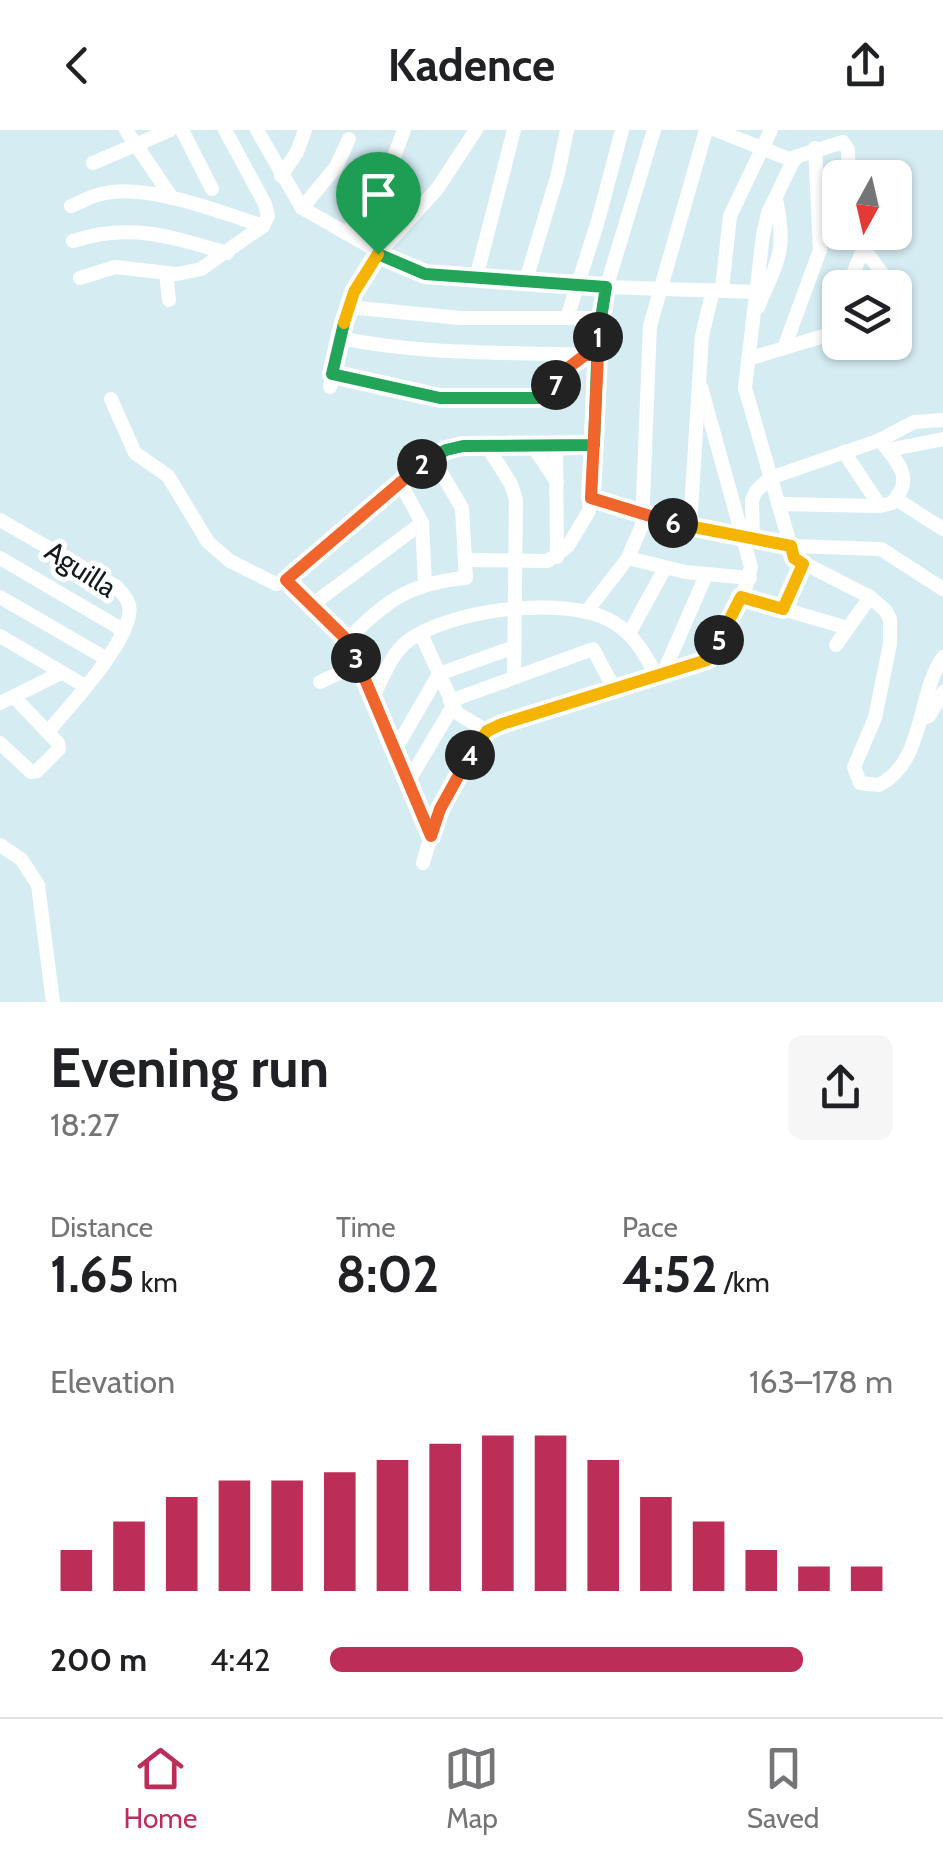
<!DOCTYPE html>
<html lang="en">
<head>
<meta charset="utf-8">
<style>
  :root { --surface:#fff; --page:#f6f6f6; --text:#202124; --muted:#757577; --line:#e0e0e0; --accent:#bc2d58 }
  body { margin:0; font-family:Cabin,sans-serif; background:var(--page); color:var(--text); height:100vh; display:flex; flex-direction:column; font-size:38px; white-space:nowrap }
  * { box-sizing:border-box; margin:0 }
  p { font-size:32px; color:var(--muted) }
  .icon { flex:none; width:55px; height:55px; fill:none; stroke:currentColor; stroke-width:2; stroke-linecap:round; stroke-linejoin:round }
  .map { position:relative; height:872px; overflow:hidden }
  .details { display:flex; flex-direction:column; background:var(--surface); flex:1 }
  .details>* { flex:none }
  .needle { width:65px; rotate:188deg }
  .buttons { position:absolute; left:822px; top:30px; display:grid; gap:20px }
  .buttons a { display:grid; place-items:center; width:90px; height:90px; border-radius:15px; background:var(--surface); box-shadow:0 2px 8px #0004; font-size:50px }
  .pin { position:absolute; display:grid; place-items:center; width:85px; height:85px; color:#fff; margin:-102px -42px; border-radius:50% 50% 50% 0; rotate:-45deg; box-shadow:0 0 10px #0007 }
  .pin .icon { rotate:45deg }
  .km { position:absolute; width:50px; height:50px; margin:-25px; border-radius:50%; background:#222; color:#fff; font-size:28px; line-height:50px; text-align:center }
  .round { display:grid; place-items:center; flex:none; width:105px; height:105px; border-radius:15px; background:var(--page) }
  .head { display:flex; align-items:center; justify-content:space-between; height:170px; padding:0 50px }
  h1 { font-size:55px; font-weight:700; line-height:75px }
  .stats { display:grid; grid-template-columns:repeat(3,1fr); gap:15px; height:170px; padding:10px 50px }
  .stats div { display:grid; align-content:center }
  .stats b { font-size:50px; font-weight:700 }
  .stats small { font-size:28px; font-weight:400 }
  .stats p { font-size:28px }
  .chart { height:280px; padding:20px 50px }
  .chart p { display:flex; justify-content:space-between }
  .chart svg { width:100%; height:180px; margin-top:10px; stroke:var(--accent); stroke-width:6 }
  ul { padding:0 50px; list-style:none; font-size:32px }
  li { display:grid; grid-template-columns:160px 120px 1fr; align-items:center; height:75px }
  li i { height:25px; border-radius:12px; background:var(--accent) }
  header { display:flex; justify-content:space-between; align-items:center; height:130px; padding:0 50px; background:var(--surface); font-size:45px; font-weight:700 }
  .dock { display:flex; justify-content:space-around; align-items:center; height:140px; border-top:2px solid var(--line); background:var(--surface); font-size:28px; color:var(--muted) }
  .dock a { display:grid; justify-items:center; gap:5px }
  .dock .active { color:var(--accent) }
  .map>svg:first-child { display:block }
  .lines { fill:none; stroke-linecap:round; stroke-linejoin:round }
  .minor { stroke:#fff; stroke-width:14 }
  .split-1-casing { stroke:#fff; stroke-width:20 }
  .split-2-casing { stroke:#fff; stroke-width:20 }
  .split-3-casing { stroke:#fff; stroke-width:20 }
  .split-4-casing { stroke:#fff; stroke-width:20 }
  .split-5-casing { stroke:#fff; stroke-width:20 }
  .split-6-casing { stroke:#fff; stroke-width:20 }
  .split-7-casing { stroke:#fff; stroke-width:20 }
  .split-8-casing { stroke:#fff; stroke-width:20 }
  .split-9-casing { stroke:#fff; stroke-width:20 }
  .split-1 { stroke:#22a559; stroke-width:12 }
  .split-2 { stroke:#22a559; stroke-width:12 }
  .split-3 { stroke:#f0652b; stroke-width:12 }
  .split-4 { stroke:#f0652b; stroke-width:12 }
  .split-5 { stroke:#f5b400; stroke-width:12 }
  .split-6 { stroke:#f5b400; stroke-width:12 }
  .split-7 { stroke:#f0652b; stroke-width:12 }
  .split-8 { stroke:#22a559; stroke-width:12 }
  .split-9 { stroke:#f5b400; stroke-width:12 }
  .labels { text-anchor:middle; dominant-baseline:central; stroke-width:10; stroke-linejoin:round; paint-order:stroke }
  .street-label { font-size:28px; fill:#131b1e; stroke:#fff }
</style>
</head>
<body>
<header><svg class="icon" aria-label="back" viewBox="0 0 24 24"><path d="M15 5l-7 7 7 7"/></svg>Kadence<svg class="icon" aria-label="share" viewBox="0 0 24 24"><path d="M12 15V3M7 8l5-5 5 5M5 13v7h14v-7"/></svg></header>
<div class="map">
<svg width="943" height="872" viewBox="0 0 943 872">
  <rect width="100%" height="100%" fill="#d5ecf3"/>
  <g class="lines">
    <g class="minor">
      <polyline points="126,0 172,68"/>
      <polyline points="182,0 212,59"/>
      <polyline points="257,0 302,78 413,141 443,147 606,157 755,162"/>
      <polyline points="716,0 794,31"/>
      <polyline points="93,33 170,0"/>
      <polyline points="281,46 297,22 305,0"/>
      <path d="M849,48L848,20L843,12L795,27L768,83L763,105L745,258L794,428L870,467L885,480L890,489V514L875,588L854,637L860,653L879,655C925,632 917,564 943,527"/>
      <path d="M71,76C81,72 91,66 101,64C144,52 221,82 263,96"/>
      <polyline points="302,78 336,37 349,9"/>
      <polyline points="852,102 884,146 883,158"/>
      <polyline points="346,103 380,64 404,0"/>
      <path d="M73,111C130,92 172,107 227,123"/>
      <polyline points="166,143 169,170"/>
      <polyline points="80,148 115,137 177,144 201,139 263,96 268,86 265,74 225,0"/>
      <polyline points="476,148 514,0"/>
      <polyline points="526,150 558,44 567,0"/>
      <polyline points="847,158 863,120"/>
      <polyline points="722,159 730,86 771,0"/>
      <polyline points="348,177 460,188 599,188"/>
      <path d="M758,177C778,130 787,121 776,69"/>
      <polyline points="567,188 598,91 622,0"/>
      <polyline points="827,205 840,174"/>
      <path d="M340,208C422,225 503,222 587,225"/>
      <polyline points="784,218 820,120 815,18"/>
      <polyline points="748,229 840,201"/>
      <polyline points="332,243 440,268 539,268 554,260 560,245 585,225"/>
      <polyline points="330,257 348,177 361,148 378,124 437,59 476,0"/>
      <polyline points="111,269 135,323 168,346 208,412 230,431 276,454 286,451 418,337 446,320 474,315 594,315"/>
      <polyline points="487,316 511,354 516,370 514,547"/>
      <polyline points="533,316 557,352"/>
      <polyline points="556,316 557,427"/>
      <polyline points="888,320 943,309"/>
      <polyline points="844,322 880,376"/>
      <polyline points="400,352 422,393 425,454"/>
      <polyline points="591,368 643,386 791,416 881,419 943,459"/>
      <polyline points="896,369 943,399"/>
      <path d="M778,374L880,376L892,373C916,347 897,333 880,310"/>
      <path d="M0,390L117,457C124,465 132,473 129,485C123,519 71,574 48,602"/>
      <polyline points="690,397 702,206 713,160"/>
      <polyline points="753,408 752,370 756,361 770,348 880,310 914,292 943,290"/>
      <polyline points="0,428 123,500"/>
      <polyline points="628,428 685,442 750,448"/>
      <polyline points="466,430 548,431 568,416 589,381 602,172 654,0"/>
      <polyline points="286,451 313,474 351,518 431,706"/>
      <polyline points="0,467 107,529"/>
      <polyline points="741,467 848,498"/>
      <polyline points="313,474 422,393"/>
      <polyline points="783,479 803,435"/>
      <polyline points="587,481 628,428 642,395 650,196 706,0"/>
      <polyline points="421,504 457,583 487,601"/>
      <polyline points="629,504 665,438"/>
      <polyline points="0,506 85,556"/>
      <path d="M347,510C386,471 409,453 466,448L462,378L432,327"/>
      <polyline points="836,515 870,467"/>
      <polyline points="663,544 706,445"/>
      <polyline points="320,552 359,534"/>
      <path d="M372,568C381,552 390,527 404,514C445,479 567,464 613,492C635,505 645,525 657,546"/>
      <polyline points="450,571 593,519 615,560"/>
      <polyline points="0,573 61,543"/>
      <polyline points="923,588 929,586 943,562"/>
      <polyline points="0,613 31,642 37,641 59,619 58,613 14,567"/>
      <polyline points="395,620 439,544 514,517"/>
      <polyline points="408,652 453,576"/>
      <polyline points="0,715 21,729 38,755 53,872"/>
      <path d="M423,733C436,686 455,639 487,601L711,527L746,456L751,437L701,257"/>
    </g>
  </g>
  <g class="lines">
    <defs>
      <polyline id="split-1" points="378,124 425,144 606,157 598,207"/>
      <polyline id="split-2" points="422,334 446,320 463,316 594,315 598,207"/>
      <polyline id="split-3" points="356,528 347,510 286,450 422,334"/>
      <polyline id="split-4" points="356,528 431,706 440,679 470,625"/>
      <polyline id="split-5" points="470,625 487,601 502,594 707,530 719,510"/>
      <polyline id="split-6" points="673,393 791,416 794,428 803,434 783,479 741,467 719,510"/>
      <polyline id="split-7" points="556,255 560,244 585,225 598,225 591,368 673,393"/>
      <polyline id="split-8" points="344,193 332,244 440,268 539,268 549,264 556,255"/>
      <polyline id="split-9" points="344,193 354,162 378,124"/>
    </defs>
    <use href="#split-1" class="split-1-casing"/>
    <use href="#split-2" class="split-2-casing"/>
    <use href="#split-3" class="split-3-casing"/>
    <use href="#split-4" class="split-4-casing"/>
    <use href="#split-5" class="split-5-casing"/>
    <use href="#split-6" class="split-6-casing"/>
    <use href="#split-7" class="split-7-casing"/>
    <use href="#split-8" class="split-8-casing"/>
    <use href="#split-9" class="split-9-casing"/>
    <use href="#split-1" class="split-1"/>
    <use href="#split-2" class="split-2"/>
    <use href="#split-3" class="split-3"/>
    <use href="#split-4" class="split-4"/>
    <use href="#split-5" class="split-5"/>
    <use href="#split-6" class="split-6"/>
    <use href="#split-7" class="split-7"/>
    <use href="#split-8" class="split-8"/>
    <use href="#split-9" class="split-9"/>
  </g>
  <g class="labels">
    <g class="street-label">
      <text transform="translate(81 439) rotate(33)">Aguilla</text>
    </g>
  </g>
</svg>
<div class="buttons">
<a><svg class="needle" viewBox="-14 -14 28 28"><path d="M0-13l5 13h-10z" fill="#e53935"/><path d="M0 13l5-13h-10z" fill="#757577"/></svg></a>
<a><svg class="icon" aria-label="layers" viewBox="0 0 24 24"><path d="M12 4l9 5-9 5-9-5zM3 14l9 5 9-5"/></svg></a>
</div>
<div class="pin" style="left:378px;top:124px;background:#1e9e55"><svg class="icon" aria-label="arrive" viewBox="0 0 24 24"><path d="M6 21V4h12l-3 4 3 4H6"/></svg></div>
<b class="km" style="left:598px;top:207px">1</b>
<b class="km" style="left:422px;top:334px">2</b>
<b class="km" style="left:356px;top:528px">3</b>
<b class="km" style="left:470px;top:625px">4</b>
<b class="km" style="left:719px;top:510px">5</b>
<b class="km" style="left:673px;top:393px">6</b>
<b class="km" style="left:556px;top:255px">7</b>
</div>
<section class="details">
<div class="head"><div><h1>Evening run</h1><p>18:27</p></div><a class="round"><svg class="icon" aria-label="share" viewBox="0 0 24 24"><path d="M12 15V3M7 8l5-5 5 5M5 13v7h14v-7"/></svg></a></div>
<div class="stats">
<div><p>Distance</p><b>1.65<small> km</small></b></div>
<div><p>Time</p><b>8:02</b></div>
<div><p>Pace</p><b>4:52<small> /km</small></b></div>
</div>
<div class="chart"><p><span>Elevation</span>163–178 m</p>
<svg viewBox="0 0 160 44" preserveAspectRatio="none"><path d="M5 44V34M15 44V27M25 44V21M35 44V17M45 44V17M55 44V15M65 44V12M75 44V8M85 44V6M95 44V6M105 44V12M115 44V21M125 44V27M135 44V34M145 44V38M155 44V38"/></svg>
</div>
<ul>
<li><b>200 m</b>4:42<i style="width:84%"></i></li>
</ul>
</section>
<nav class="dock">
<a class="active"><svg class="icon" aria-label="home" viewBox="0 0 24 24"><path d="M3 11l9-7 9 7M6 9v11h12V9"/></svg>Home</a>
<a><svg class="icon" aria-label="map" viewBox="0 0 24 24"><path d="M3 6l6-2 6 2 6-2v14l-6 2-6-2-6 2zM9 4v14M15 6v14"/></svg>Map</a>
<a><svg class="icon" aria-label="saved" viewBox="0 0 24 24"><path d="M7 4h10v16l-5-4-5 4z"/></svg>Saved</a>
</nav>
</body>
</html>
